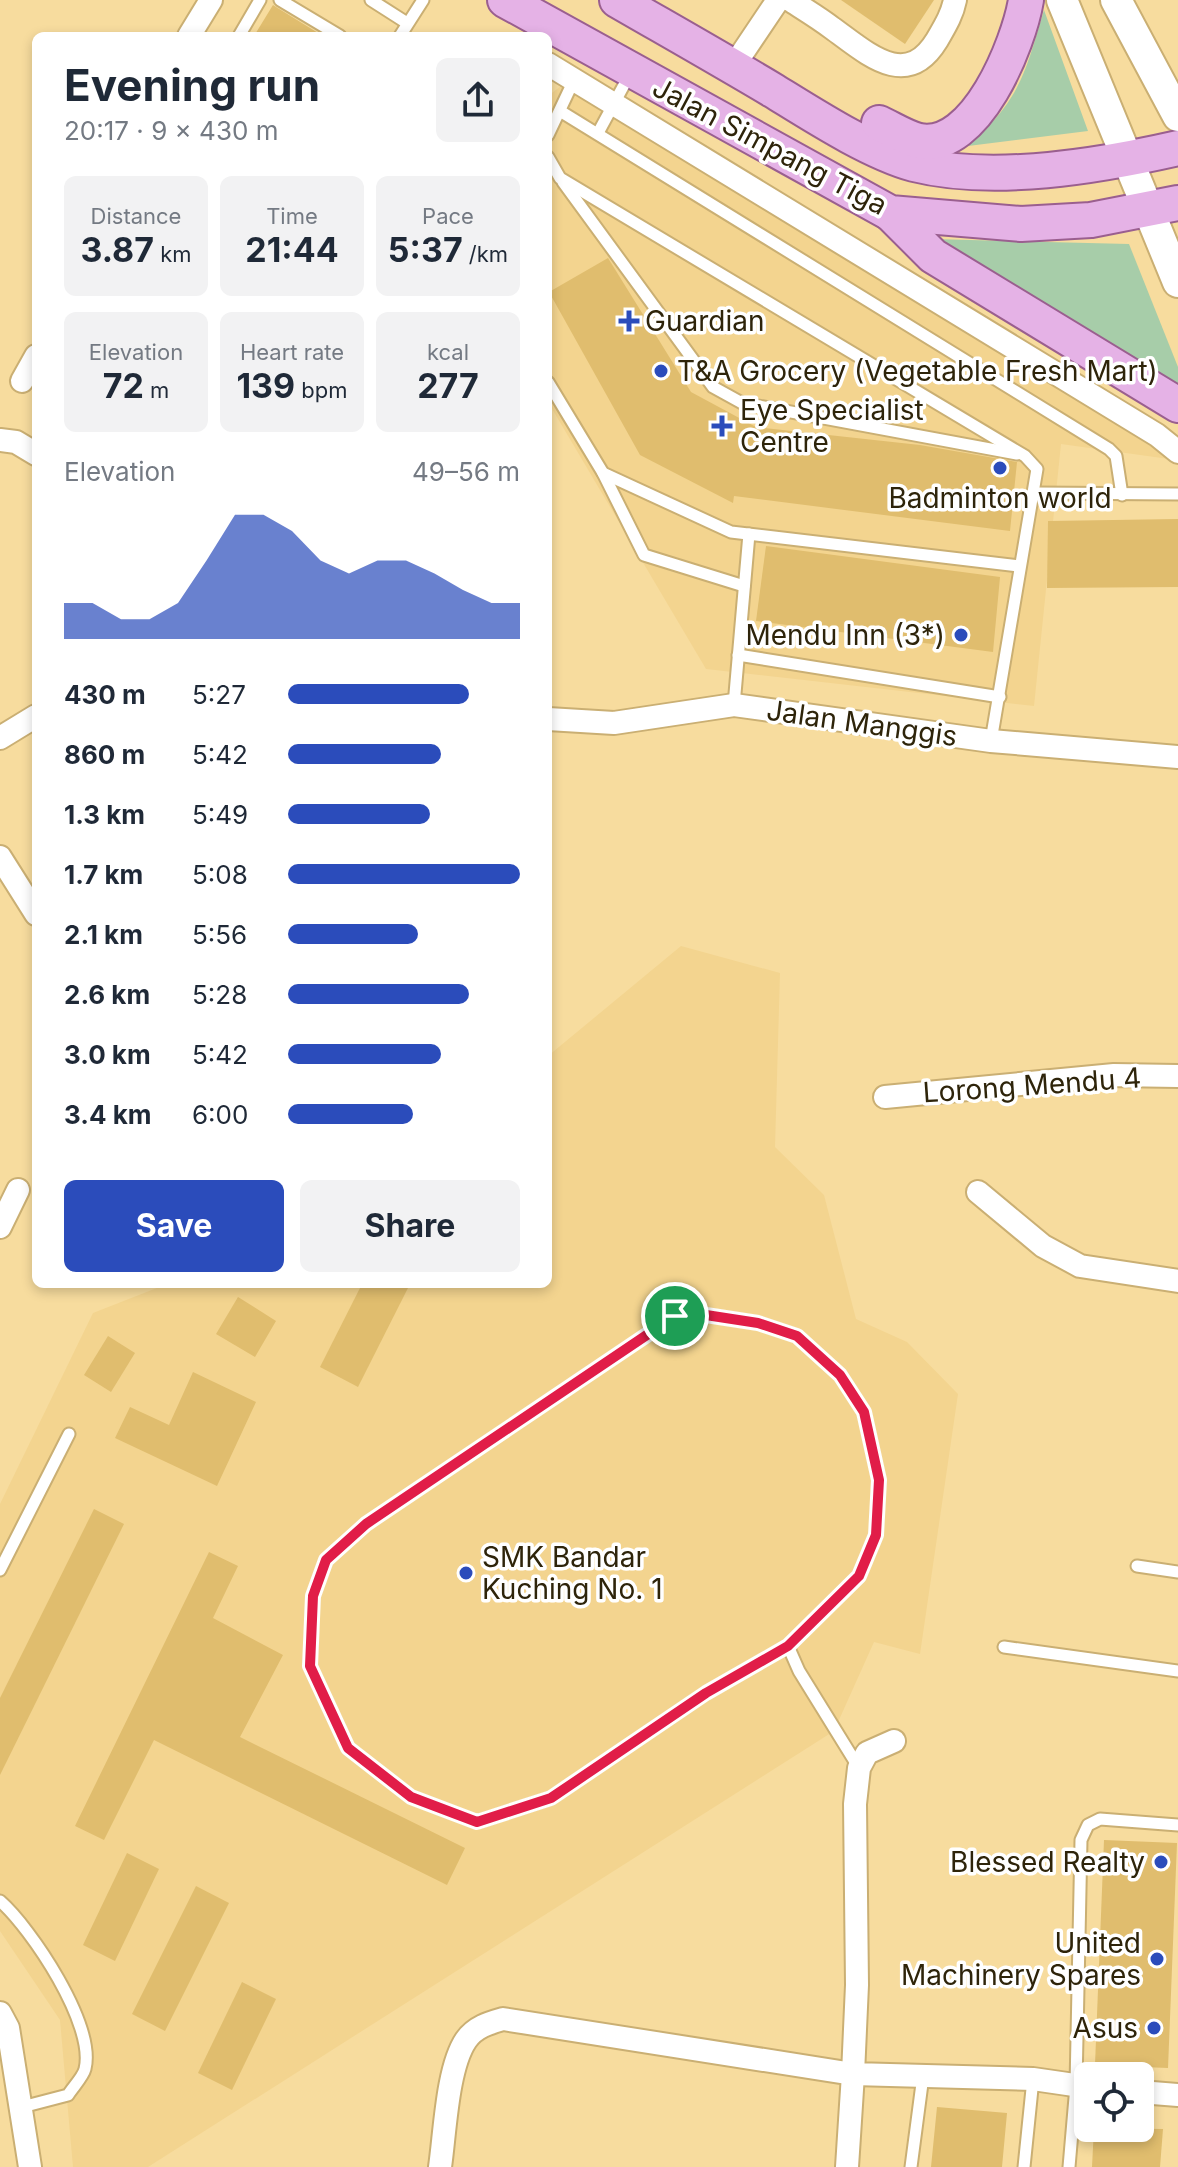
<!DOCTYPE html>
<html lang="en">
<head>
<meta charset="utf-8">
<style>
  :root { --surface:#fff; --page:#f2f2f3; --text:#1f2937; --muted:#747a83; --accent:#2b4cbb }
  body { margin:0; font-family:Inter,sans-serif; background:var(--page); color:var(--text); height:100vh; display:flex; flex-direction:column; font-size:30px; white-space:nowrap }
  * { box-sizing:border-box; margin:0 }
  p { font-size:26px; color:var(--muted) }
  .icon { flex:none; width:44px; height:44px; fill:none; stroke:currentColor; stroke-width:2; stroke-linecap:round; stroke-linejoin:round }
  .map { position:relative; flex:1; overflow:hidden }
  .details { position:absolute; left:32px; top:32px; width:520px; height:1256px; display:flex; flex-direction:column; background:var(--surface); border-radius:12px; box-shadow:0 4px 12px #0003 }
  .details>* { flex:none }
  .buttons { position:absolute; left:1074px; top:2062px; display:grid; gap:16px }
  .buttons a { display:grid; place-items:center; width:80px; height:80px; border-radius:12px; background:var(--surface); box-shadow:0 4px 12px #0003; font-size:40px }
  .pin { position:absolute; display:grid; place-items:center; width:68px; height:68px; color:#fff; margin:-34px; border:4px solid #fff; border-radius:50%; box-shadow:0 2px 8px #0007 }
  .round { display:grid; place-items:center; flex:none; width:84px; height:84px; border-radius:12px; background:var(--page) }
  .summary { display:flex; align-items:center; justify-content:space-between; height:136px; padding:0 32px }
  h1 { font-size:44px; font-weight:700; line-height:60px }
  .stats { display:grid; grid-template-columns:repeat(3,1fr); gap:12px; height:136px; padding:8px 32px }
  .stats div { display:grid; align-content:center; border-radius:12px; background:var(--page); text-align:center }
  .stats b { font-size:34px; font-weight:700 }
  .stats small { font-size:22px; font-weight:400 }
  .stats p { font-size:22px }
  .chart { height:224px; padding:16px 32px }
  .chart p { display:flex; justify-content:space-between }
  .chart svg { width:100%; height:144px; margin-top:8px; fill:var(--accent); opacity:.7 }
  .primary-button { display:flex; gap:16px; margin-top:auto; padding:16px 32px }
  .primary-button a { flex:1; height:92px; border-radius:12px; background:var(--accent); color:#fff; font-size:32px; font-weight:700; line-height:92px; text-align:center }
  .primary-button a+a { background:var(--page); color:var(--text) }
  ul { padding:0 32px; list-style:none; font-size:26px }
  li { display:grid; grid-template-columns:128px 96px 1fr; align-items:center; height:60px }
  li i { height:20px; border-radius:10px; background:var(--accent) }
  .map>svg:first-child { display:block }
  .built { fill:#f3d48f }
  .green { fill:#a7cda9 }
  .building { fill:#e0bd6e }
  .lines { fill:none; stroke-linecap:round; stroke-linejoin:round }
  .lane-casing { stroke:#caaf73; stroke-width:15 }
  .street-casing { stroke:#caaf73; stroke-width:26 }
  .secondary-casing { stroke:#caaf73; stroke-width:34 }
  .primary-casing { stroke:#9a5f8f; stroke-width:38 }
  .lane { stroke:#fff; stroke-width:11 }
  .street { stroke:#fff; stroke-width:22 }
  .secondary { stroke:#fff; stroke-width:30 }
  .primary { stroke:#e5b2e6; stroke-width:34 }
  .route-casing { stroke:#fff; stroke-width:16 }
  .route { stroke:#e11d48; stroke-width:10 }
  .poi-dot { fill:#2b4cbb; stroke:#fff; stroke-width:3 }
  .labels { text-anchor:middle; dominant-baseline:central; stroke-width:7; stroke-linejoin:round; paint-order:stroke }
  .street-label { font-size:28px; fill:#2e240a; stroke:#fff }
  .poi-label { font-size:28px; fill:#2e240a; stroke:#fff; text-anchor:start }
</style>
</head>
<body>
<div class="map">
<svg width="1178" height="2167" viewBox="0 0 1178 2167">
  <rect width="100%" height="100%" fill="#f7dc9e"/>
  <g class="built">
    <polygon points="561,86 1156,445 1176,460 1061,444 1034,706 706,669 548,402 548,96"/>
    <polygon points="681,946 780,973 775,1147 824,1195 856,1319 907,1342 958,1394 920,1654 874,1642 834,1731 148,2167 73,2167 60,2020 0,1931 0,1504 93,1313 167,1284 548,1284 548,1056"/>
  </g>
  <g class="green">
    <path d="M1044,10L1088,131L968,146C1021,98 1024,76 1044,10Z"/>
    <polygon points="932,239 1129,244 1178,367 1178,391"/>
  </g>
  <g class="building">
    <polygon points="841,0 934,0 905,44"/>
    <polygon points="273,5 276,7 323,36 254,36"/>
    <polygon points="608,258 691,392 756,427 920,445 1017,462 1010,531 734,496 733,503 640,455 549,292"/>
    <polygon points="1178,519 1178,587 1047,588 1048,521"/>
    <polygon points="766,546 1000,577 993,652 756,621"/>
    <polygon points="362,1284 410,1284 358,1387 320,1367"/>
    <polygon points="238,1297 276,1321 255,1357 216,1334"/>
    <polygon points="108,1336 135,1353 111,1392 84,1375"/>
    <polygon points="193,1372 256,1402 217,1486 115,1438 130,1407 169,1425"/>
    <polygon points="94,1509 124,1524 0,1775 0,1698"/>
    <polygon points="209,1552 238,1566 213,1618 283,1655 240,1737 465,1848 447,1885 154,1740 104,1840 75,1826"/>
    <polygon points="1104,1840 1177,1843 1168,2068 1095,2065"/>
    <polygon points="127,1853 159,1869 115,1961 83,1945"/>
    <polygon points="196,1886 229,1903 165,2031 132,2014"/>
    <polygon points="242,1982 276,1999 232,2090 198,2073"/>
    <polygon points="937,2107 1007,2113 1002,2167 931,2167"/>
    <polygon points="1094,2128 1163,2129 1160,2167 1092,2167"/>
  </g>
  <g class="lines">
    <defs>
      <g id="lane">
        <polyline points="280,0 340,36"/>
        <polyline points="371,0 407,23"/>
        <polyline points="239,36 260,0"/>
        <polyline points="400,36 423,0"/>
        <polyline points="560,111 1109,449 1116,456 1122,495"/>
        <polyline points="598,133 631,72"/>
        <polyline points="548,135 574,80"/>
        <polyline points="548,157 560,178 1025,456 1037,469 991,741"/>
        <polyline points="563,182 713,387 742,403 1017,454"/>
        <polyline points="548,382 603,473 731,532 1019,566"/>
        <polyline points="603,473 644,555 744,586"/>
        <polyline points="1035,493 1178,494"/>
        <polyline points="738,655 1000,697"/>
        <polyline points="734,705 749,534"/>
        <polygon points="706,1315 758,1323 797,1336 840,1375 864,1412 879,1480 876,1535 859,1576 788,1646 706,1693 551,1798 477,1822 411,1797 348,1748 310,1666 313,1596 326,1560 366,1524 675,1316"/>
        <polyline points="1137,1566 1178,1572"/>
        <polyline points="0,1570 69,1434"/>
        <polyline points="788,1646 799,1671 859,1768"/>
        <polyline points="1004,1647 1178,1671"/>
        <path d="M0,1901C31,1928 96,2025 85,2069C83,2077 73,2087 68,2095L22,2107"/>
        <polyline points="911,2167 923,2076"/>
        <polyline points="1024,2167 1033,2079"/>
        <polyline points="1069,2167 1076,2086 1081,1840 1088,1825 1100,1819 1178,1825"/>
      </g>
      <g id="street">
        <path d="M790,0C804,9 819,18 832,28C867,53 906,91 937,40C945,26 952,15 955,0"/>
        <polyline points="189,36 211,0"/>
        <polyline points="548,64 1157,435 1178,452"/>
        <polyline points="733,67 778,0"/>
        <polyline points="22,381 36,356"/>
        <polyline points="0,440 16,442 36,454"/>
        <polyline points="548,719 614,723 734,705 991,741 1178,757"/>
        <polyline points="0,738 36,716"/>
        <polyline points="0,857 36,914"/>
        <polyline points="885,1097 1114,1075 1178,1076"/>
        <polyline points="978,1192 1043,1246 1080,1266 1178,1281"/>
        <polyline points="0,1227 18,1190"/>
        <polyline points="894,1741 867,1753 859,1768 855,1804 857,1985 853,2074 1033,2079 1088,2087"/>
        <polyline points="0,2013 8,2028 30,2167"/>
        <polyline points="1140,2092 1178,2095"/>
        <path d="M440,2167C445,2133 447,2068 466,2040C475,2027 489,2023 503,2019L853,2074L847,2167"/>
      </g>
      <g id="secondary">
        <polyline points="1062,0 1178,282"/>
        <polyline points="1116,0 1178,116"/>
      </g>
      <g id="primary">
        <polyline points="505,0 890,213 1021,224 1091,220 1178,203"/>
        <path d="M617,0C669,30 722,60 774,91C813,115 870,152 914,164C994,184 1099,166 1178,148"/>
        <path d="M879,123C892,129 906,138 919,141C976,152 1019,43 1026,0"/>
        <polyline points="890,213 933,256 1178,405"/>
      </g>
    </defs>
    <use href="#lane" class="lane-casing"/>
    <use href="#street" class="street-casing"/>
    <use href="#secondary" class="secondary-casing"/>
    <use href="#primary" class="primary-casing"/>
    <use href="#lane" class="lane"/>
    <use href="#street" class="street"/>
    <use href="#secondary" class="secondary"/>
    <use href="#primary" class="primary"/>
  </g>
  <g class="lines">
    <defs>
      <polygon id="route" points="706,1315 758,1323 797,1336 840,1375 864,1412 879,1480 876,1535 859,1576 788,1646 706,1693 551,1798 477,1822 411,1797 348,1748 310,1666 313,1596 326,1560 366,1524 675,1316"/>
    </defs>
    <use href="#route" class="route-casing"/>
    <use href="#route" class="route"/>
  </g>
  <g class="poi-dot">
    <path d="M625 309h8v8h8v8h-8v8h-8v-8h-8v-8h8z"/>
    <circle cx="661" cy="371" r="8"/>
    <path d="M718 414h8v8h8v8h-8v8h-8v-8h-8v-8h8z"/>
    <circle cx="1000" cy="468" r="8"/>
    <circle cx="961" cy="635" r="8"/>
    <circle cx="466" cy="1573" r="8"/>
    <circle cx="1161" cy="1862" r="8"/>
    <circle cx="1157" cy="1959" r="8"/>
    <circle cx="1154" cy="2028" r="8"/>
  </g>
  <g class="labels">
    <g class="street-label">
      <text transform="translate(770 146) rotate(28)">Jalan Simpang Tiga</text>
      <text transform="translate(862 723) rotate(8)">Jalan Manggis</text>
      <text transform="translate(1032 1085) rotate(-4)">Lorong Mendu 4</text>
    </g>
    <g class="poi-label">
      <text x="645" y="321">Guardian</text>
      <text x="677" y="371">T&amp;A Grocery (Vegetable Fresh Mart)</text>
      <text x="740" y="410">Eye Specialist<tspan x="740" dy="32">Centre</tspan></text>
      <text x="1000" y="498" text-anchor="middle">Badminton world</text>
      <text x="945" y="635" text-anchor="end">Mendu Inn (3*)</text>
      <text x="482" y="1557">SMK Bandar<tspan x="482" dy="32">Kuching No. 1</tspan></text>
      <text x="1145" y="1862" text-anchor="end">Blessed Realty</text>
      <text x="1141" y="1943" text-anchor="end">United<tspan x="1141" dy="32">Machinery Spares</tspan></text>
      <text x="1138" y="2028" text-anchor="end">Asus</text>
    </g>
  </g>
</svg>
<div class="buttons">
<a><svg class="icon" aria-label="locate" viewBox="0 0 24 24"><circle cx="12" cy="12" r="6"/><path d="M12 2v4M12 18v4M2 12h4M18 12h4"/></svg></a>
</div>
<div class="pin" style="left:675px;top:1316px;background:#1e9e55"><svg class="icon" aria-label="arrive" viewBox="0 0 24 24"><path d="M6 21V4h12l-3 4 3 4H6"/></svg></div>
<section class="details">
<div class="summary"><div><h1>Evening run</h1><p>20:17 · 9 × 430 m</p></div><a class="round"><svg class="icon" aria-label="share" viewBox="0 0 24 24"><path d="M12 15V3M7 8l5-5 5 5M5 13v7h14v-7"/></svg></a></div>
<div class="stats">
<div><p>Distance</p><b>3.87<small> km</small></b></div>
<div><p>Time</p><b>21:44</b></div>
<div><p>Pace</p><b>5:37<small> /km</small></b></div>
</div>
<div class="stats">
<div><p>Elevation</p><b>72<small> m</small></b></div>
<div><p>Heart rate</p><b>139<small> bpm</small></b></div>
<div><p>kcal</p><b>277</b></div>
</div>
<div class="chart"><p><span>Elevation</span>49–56 m</p>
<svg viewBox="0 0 160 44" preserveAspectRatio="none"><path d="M0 44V33L10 33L20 38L30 38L40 33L50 20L60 6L70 6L80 11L90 20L100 24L110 20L120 20L130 24L140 29L150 33L160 33V44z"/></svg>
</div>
<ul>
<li><b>430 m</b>5:27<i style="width:78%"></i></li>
<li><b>860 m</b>5:42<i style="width:66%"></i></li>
<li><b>1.3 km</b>5:49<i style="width:61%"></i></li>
<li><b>1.7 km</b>5:08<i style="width:100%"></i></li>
<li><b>2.1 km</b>5:56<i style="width:56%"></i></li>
<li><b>2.6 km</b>5:28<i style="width:78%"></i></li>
<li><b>3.0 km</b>5:42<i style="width:66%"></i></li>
<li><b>3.4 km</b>6:00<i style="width:54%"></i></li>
</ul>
<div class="primary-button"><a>Save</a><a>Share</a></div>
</section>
</div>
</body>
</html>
